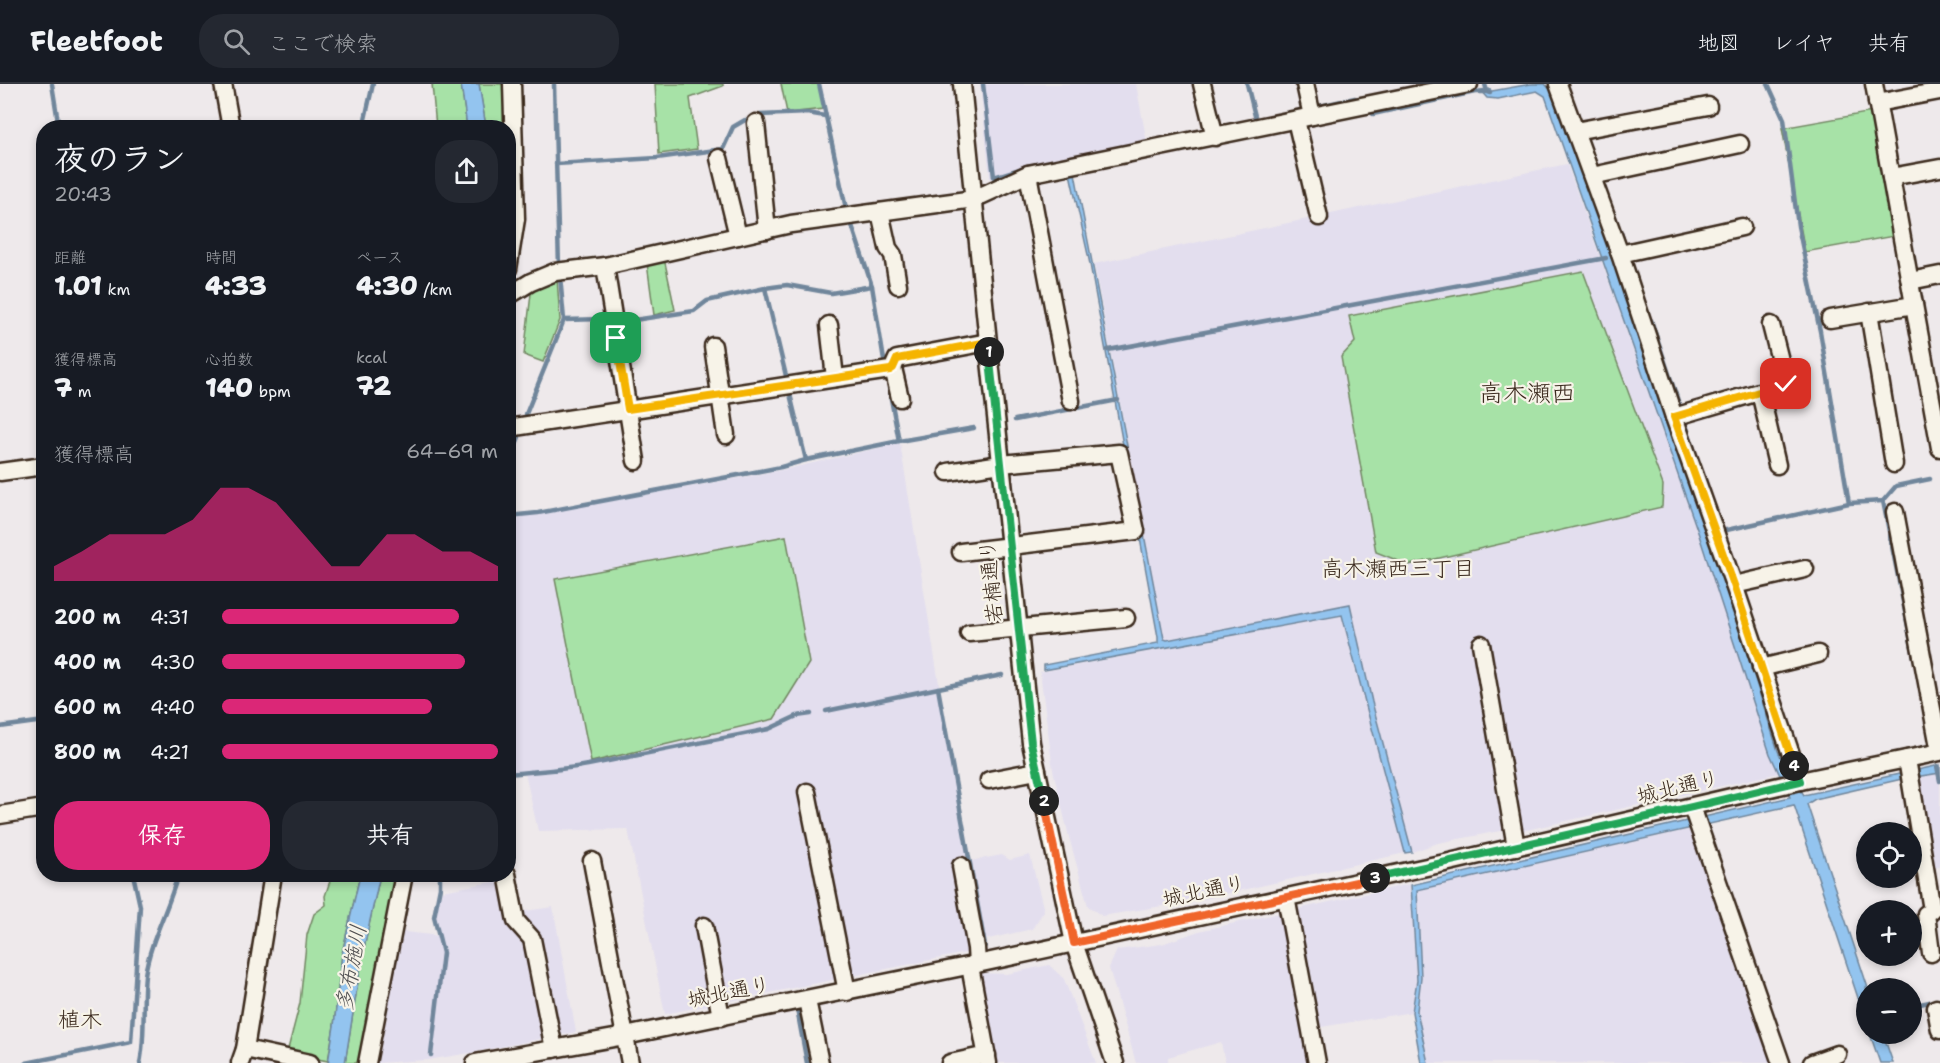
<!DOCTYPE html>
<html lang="ja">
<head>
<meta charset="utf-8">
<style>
  :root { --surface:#171b24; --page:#242831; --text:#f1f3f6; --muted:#9ea1a6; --line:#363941; --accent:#db2777 }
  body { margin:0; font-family:"Shantell Sans","Klee One",sans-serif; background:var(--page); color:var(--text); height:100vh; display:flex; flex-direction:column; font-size:22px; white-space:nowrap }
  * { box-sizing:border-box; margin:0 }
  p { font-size:20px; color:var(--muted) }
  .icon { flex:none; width:33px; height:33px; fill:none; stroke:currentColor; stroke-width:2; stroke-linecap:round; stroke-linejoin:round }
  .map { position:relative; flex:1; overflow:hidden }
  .panel { position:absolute; left:36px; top:36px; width:480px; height:762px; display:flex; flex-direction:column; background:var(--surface); border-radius:24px; box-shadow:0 3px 9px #0003 }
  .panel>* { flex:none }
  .fabs { position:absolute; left:1856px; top:738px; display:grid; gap:12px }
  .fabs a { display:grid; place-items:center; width:66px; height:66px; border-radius:50%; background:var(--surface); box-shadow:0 3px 9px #0003; font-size:30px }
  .pin { position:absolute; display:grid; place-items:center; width:51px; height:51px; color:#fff; margin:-26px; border-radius:12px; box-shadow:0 3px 9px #0006 }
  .km { position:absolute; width:30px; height:30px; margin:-15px; border-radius:50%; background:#222; color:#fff; font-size:16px; line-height:30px; text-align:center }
  .round { display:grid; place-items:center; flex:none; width:63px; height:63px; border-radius:24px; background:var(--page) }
  .head { display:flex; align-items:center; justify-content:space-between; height:102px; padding:0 18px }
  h1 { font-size:33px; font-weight:800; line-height:45px }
  .figures { display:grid; grid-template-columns:repeat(3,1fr); gap:9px; height:102px; padding:6px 18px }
  .figures div { display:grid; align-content:center }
  .figures b { font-size:26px; font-weight:800 }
  .figures small { font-size:16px; font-weight:400 }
  .figures p { font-size:16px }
  .chart { height:168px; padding:12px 18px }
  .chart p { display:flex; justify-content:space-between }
  .chart svg { width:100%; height:108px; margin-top:6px; fill:var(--accent); opacity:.7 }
  .cta { display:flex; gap:12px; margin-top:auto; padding:12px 18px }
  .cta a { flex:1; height:69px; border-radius:24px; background:var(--accent); color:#fff; font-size:24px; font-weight:800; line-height:69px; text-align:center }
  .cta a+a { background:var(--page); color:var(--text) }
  ul { padding:0 18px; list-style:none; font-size:20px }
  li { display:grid; grid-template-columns:96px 72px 1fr; align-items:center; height:45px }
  li i { height:15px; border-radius:8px; background:var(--accent) }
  header { display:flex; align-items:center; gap:36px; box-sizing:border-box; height:84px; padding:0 30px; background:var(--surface); border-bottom:2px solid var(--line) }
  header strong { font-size:28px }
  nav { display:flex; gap:33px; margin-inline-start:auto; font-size:21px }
  .search { width:420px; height:54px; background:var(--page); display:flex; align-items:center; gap:15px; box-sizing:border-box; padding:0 21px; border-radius:24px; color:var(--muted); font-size:22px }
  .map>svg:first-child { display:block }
  .built { fill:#e3deee }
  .green { fill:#a7e2a7; stroke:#718662; stroke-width:1.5 }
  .water { fill:#93c4ef; stroke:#70869b; stroke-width:1.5 }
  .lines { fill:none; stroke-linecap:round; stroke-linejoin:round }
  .stream { stroke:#70869b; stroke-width:4.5 }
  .minor-casing { stroke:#3b2a1e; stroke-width:21 }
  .minor { stroke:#f7f3e8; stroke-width:16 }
  .split-1-casing { stroke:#fff; stroke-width:12 }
  .split-2-casing { stroke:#fff; stroke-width:12 }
  .split-3-casing { stroke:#fff; stroke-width:12 }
  .split-4-casing { stroke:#fff; stroke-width:12 }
  .split-5-casing { stroke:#fff; stroke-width:12 }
  .split-1 { stroke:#f5b400; stroke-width:8 }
  .split-2 { stroke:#22a559; stroke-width:8 }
  .split-3 { stroke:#f0652b; stroke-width:8 }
  .split-4 { stroke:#22a559; stroke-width:8 }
  .split-5 { stroke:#f5b400; stroke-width:8 }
  .labels { text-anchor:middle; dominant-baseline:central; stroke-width:4.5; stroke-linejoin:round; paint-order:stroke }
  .street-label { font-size:21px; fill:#3b2a1e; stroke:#f7f3e8 }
  .neighbourhood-label { font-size:22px; fill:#3b2a1e; stroke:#f7f3e8 }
  .water-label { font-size:22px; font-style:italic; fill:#515052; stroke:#f7f3e8 }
  .quarter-label { font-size:24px; fill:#3b2a1e; stroke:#f7f3e8 }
</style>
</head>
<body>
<header>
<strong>Fleetfoot</strong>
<div class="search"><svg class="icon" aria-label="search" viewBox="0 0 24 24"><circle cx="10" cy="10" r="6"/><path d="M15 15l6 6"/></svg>ここで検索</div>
<nav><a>地図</a><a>レイヤ</a><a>共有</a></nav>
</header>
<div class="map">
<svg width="1940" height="979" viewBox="0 0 1940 979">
  <rect width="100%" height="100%" fill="#eee9eb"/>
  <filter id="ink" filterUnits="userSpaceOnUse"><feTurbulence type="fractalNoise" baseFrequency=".0167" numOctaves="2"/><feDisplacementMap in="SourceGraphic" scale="12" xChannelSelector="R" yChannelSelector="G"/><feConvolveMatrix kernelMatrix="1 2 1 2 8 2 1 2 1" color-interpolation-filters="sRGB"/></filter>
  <g filter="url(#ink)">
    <g class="built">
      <polygon points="980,0 1136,0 1147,59 1027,85 990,95"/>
      <polygon points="1567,80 1698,448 1770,670 1779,689 1522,747 1500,747 1438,759 1412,768 1372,618 1350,520 1164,556 1094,180"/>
      <polygon points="900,359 952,680 970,777 1002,771 1010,776 1030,771 1044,827 1032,845 984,856 980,866 665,930 628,745 538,747 525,689 509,690 508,433 540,430 787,385"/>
      <polygon points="1342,531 1405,769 1199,816 1102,832 1088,822 1069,753 1053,686 1040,588"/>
      <polygon points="1940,683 1940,782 1929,784 1911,690"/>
      <polygon points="1691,745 1772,979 1428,979 1417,927 1421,893 1417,806"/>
      <polygon points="504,796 511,829 553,823 576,948 470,969 428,976 376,979 373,976 397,847 440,852 435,832 442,807"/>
      <polygon points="1410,800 1417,896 1412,928 1303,946 1309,979 1225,979 1221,958 1168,973 1168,979 1136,979 1109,884 1117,866 1162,860 1199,847"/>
      <polygon points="1049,881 1064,895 1096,979 994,979 976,889 1007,890"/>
    </g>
    <g class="green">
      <polygon points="432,0 461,0 467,43 436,43"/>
      <polygon points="479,0 506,0 507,43 486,43"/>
      <polygon points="655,0 723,0 723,2 690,14 697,65 659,70"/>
      <polygon points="781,0 819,0 824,25 787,29"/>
      <polygon points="1872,28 1894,152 1805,168 1782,44"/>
      <polygon points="664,174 675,226 654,231 647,179"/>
      <polygon points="1583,187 1663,401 1662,423 1409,481 1376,468 1341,273 1355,258 1349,232"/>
      <polygon points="557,194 560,236 543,278 524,271 532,201"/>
      <polygon points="786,452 809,579 774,635 591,678 555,495"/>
      <polygon points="332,791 360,791 342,870 334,942 328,977 287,969 300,919 307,851 314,830 326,821 325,812"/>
      <polygon points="380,791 397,791 360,979 345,979 362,873"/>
    </g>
    <g class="water">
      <polygon points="461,0 479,0 486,43 467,43"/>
      <polygon points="1531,0 1545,0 1557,13 1709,451 1778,667 1786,684 1804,711 1940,681 1940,689 1902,695 1815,715 1807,720 1868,904 1866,904 1866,938 1794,721 1417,806 1421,893 1417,927 1428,979 1421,979 1412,928 1417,896 1411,801 1790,713 1770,670 1698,448 1545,12 1537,7 1498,15 1487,14 1480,6 1489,5 1492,7"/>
      <polygon points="1074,84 1164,555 1167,556 1350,520 1372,618 1412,768 1405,769 1342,531 1044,586 1044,581 1158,559 1158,553 1090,180 1069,85"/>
      <polygon points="360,791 380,791 362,873 345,979 328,979 334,942 342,870"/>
      <polygon points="1870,950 1883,950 1893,979 1880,979"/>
    </g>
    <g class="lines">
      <g class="stream">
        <polyline points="52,0 59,44"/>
        <polyline points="554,0 559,183"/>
        <polyline points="819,0 845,120 872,202 884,276"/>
        <polyline points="983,0 994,93 1029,82"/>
        <polyline points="1247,0 1256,36"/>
        <polyline points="1485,0 1487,8 1490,9"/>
        <polyline points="1768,0 1784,35 1798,142 1820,247 1849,419"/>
        <polyline points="1284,30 1355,14 1358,16"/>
        <polyline points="1373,30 1475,8 1485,8"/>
        <polyline points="760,31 807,29 825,32"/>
        <polyline points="363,44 373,0"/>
        <polyline points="556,80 657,74 723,65 733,43 745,36"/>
        <polyline points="1620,146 1623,155"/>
        <polyline points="765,204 786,292"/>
        <polyline points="564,236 605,235"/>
        <polyline points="1651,236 1694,365"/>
        <polyline points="621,238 694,227 707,217 765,204 787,201 831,209 872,202"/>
        <polyline points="1108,266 1606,174"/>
        <polyline points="889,304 899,357 974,344"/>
        <polyline points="790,310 806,376 899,357"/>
        <polyline points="526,330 564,236 560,192"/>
        <polyline points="1015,336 1118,316"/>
        <polyline points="508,380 519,353"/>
        <polyline points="1883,417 1914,573"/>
        <polyline points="508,432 538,429 781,383 806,376"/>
        <polyline points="1721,444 1722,447 1849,419 1883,417 1896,402 1930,395"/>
        <polyline points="938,604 985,862"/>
        <polyline points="826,627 1002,591"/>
        <polyline points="0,643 44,637"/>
        <polyline points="1937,682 1940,697"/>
        <path d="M508,690C535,687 562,686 588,681L769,645L797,632L811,630"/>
        <polyline points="1911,922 1934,917"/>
        <polyline points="797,925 807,979"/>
        <polyline points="431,971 443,869 434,833 440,803 440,790"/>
        <polyline points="26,979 131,958 140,822 133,790"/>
        <path d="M140,979C146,951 142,920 145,891C150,856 169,825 178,790"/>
      </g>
      <defs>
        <g id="minor">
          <polyline points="223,0 231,44"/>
          <polyline points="962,0 988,258 1031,659 1074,859 1115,979"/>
          <polyline points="1202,0 1215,53"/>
          <polyline points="1305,0 1312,32"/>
          <polyline points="1558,0 1620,170 1674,333 1734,501 1800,697"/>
          <polyline points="1874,0 1940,364"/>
          <polyline points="1877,19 1940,7"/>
          <polyline points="1296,36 1319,133"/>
          <polyline points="756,39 767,146"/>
          <polyline points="1575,47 1708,22"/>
          <polyline points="719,74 738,152"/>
          <polyline points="1028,90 1071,317"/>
          <polyline points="1592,92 1740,60"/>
          <polyline points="1891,93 1940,84"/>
          <polyline points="880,128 888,164 893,171 898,201"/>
          <polyline points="1620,170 1742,143"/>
          <polyline points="605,182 636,377"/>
          <polyline points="508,185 516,135 512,0"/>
          <polyline points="1910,197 1940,191"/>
          <polyline points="508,212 531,198 555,188 605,182 791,140 974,115 1028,90 1469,0"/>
          <polyline points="1869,228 1894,380"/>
          <polyline points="1830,235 1914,221"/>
          <polyline points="829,241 835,294"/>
          <polyline points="713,262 726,351"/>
          <polyline points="893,284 900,314"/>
          <polyline points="1760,308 1777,381"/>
          <polyline points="1674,333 1786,300 1771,241"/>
          <polyline points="508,344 890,286 893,284 897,275 988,258"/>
          <polyline points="0,388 44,382"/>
          <polyline points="948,388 1001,380 1119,369 1136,447 961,468"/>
          <polyline points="1734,501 1805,485"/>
          <polyline points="969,549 1126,534"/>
          <polyline points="1481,560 1516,763"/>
          <polyline points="1761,584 1818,570"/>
          <polyline points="1907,675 1932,826 1926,830 1931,869"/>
          <polyline points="989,696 1037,687"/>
          <polyline points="807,708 847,908"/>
          <polyline points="1692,723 1781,979"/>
          <polyline points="0,731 44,724"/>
          <polyline points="592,777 630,979"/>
          <polyline points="961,782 976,864 977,880"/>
          <polyline points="507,790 516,837 532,855 554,965"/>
          <polyline points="1286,813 1317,979"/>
          <polyline points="704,842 721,933"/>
          <polyline points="970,882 988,979"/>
          <polyline points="807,916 820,979"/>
          <polyline points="1936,924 1940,946"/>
          <polyline points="245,965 310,979"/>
          <polyline points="240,979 245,965 273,790"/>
          <polyline points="367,979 404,790"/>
          <polyline points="475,979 625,952 977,880 1445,779 1805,696 1940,668 1895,428"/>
          <polyline points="950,979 987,971"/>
          <polyline points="1812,979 1837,970"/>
        </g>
      </defs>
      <use href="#minor" class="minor-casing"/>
      <use href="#minor" class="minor"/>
    </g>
  </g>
  <g class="lines" filter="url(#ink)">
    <defs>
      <polyline id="split-1" points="616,254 628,325 890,286 893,284 897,275 988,258 989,268"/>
      <polyline id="split-2" points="989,268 1031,659 1044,717"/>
      <polyline id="split-3" points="1044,717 1074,859 1375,794"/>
      <polyline id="split-4" points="1375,794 1692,723 1800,697 1794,682"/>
      <polyline id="split-5" points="1786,300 1674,333 1734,501 1794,682"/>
    </defs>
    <use href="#split-1" class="split-1-casing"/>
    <use href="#split-2" class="split-2-casing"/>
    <use href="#split-3" class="split-3-casing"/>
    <use href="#split-4" class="split-4-casing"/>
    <use href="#split-5" class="split-5-casing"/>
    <use href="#split-1" class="split-1"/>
    <use href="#split-2" class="split-2"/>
    <use href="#split-3" class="split-3"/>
    <use href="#split-4" class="split-4"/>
    <use href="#split-5" class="split-5"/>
  </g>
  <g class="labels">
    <g class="street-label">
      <text transform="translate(991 497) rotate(-96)">若楠通り</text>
      <text transform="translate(1678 703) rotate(-13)">城北通り</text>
      <text transform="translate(1204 807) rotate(-12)">城北通り</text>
      <text transform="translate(729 908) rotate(-11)">城北通り</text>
    </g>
    <g class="neighbourhood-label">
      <text x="1398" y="484">高木瀬西三丁目</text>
      <text x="80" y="935">植木</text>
    </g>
    <g class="water-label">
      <text transform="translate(351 884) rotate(-80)">多布施川</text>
    </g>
    <g class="quarter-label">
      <text x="1527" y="309">高木瀬西</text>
    </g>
  </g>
</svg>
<div class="fabs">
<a><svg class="icon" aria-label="locate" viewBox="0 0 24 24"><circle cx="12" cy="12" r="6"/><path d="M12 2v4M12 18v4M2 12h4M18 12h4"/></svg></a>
<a>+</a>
<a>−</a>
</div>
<div class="pin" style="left:616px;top:254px;background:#1e9e55"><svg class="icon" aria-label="arrive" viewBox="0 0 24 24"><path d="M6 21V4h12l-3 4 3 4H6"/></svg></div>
<div class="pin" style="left:1786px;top:300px;background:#d93025"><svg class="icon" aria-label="check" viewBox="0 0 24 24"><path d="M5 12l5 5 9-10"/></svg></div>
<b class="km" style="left:989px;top:268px">1</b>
<b class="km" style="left:1044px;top:717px">2</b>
<b class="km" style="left:1375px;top:794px">3</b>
<b class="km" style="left:1794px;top:682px">4</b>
<section class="panel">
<div class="head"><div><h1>夜のラン</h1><p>20:43</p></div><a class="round"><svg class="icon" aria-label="share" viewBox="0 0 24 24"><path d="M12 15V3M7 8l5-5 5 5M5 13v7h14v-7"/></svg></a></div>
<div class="figures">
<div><p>距離</p><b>1.01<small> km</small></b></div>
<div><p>時間</p><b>4:33</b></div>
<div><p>ペース</p><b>4:30<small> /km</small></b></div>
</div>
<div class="figures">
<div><p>獲得標高</p><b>7<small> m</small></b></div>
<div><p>心拍数</p><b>140<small> bpm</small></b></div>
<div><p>kcal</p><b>72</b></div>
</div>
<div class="chart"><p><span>獲得標高</span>64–69 m</p>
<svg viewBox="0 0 160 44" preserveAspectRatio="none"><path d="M0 44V38L10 32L20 25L30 25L40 25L50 19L60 6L70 6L80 12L90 25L100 38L110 38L120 25L130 25L140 32L150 32L160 38V44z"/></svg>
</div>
<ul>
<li><b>200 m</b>4:31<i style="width:86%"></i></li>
<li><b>400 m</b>4:30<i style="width:88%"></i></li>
<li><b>600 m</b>4:40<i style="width:76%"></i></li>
<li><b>800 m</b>4:21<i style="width:100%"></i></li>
</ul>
<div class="cta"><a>保存</a><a>共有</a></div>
</section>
</div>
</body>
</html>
